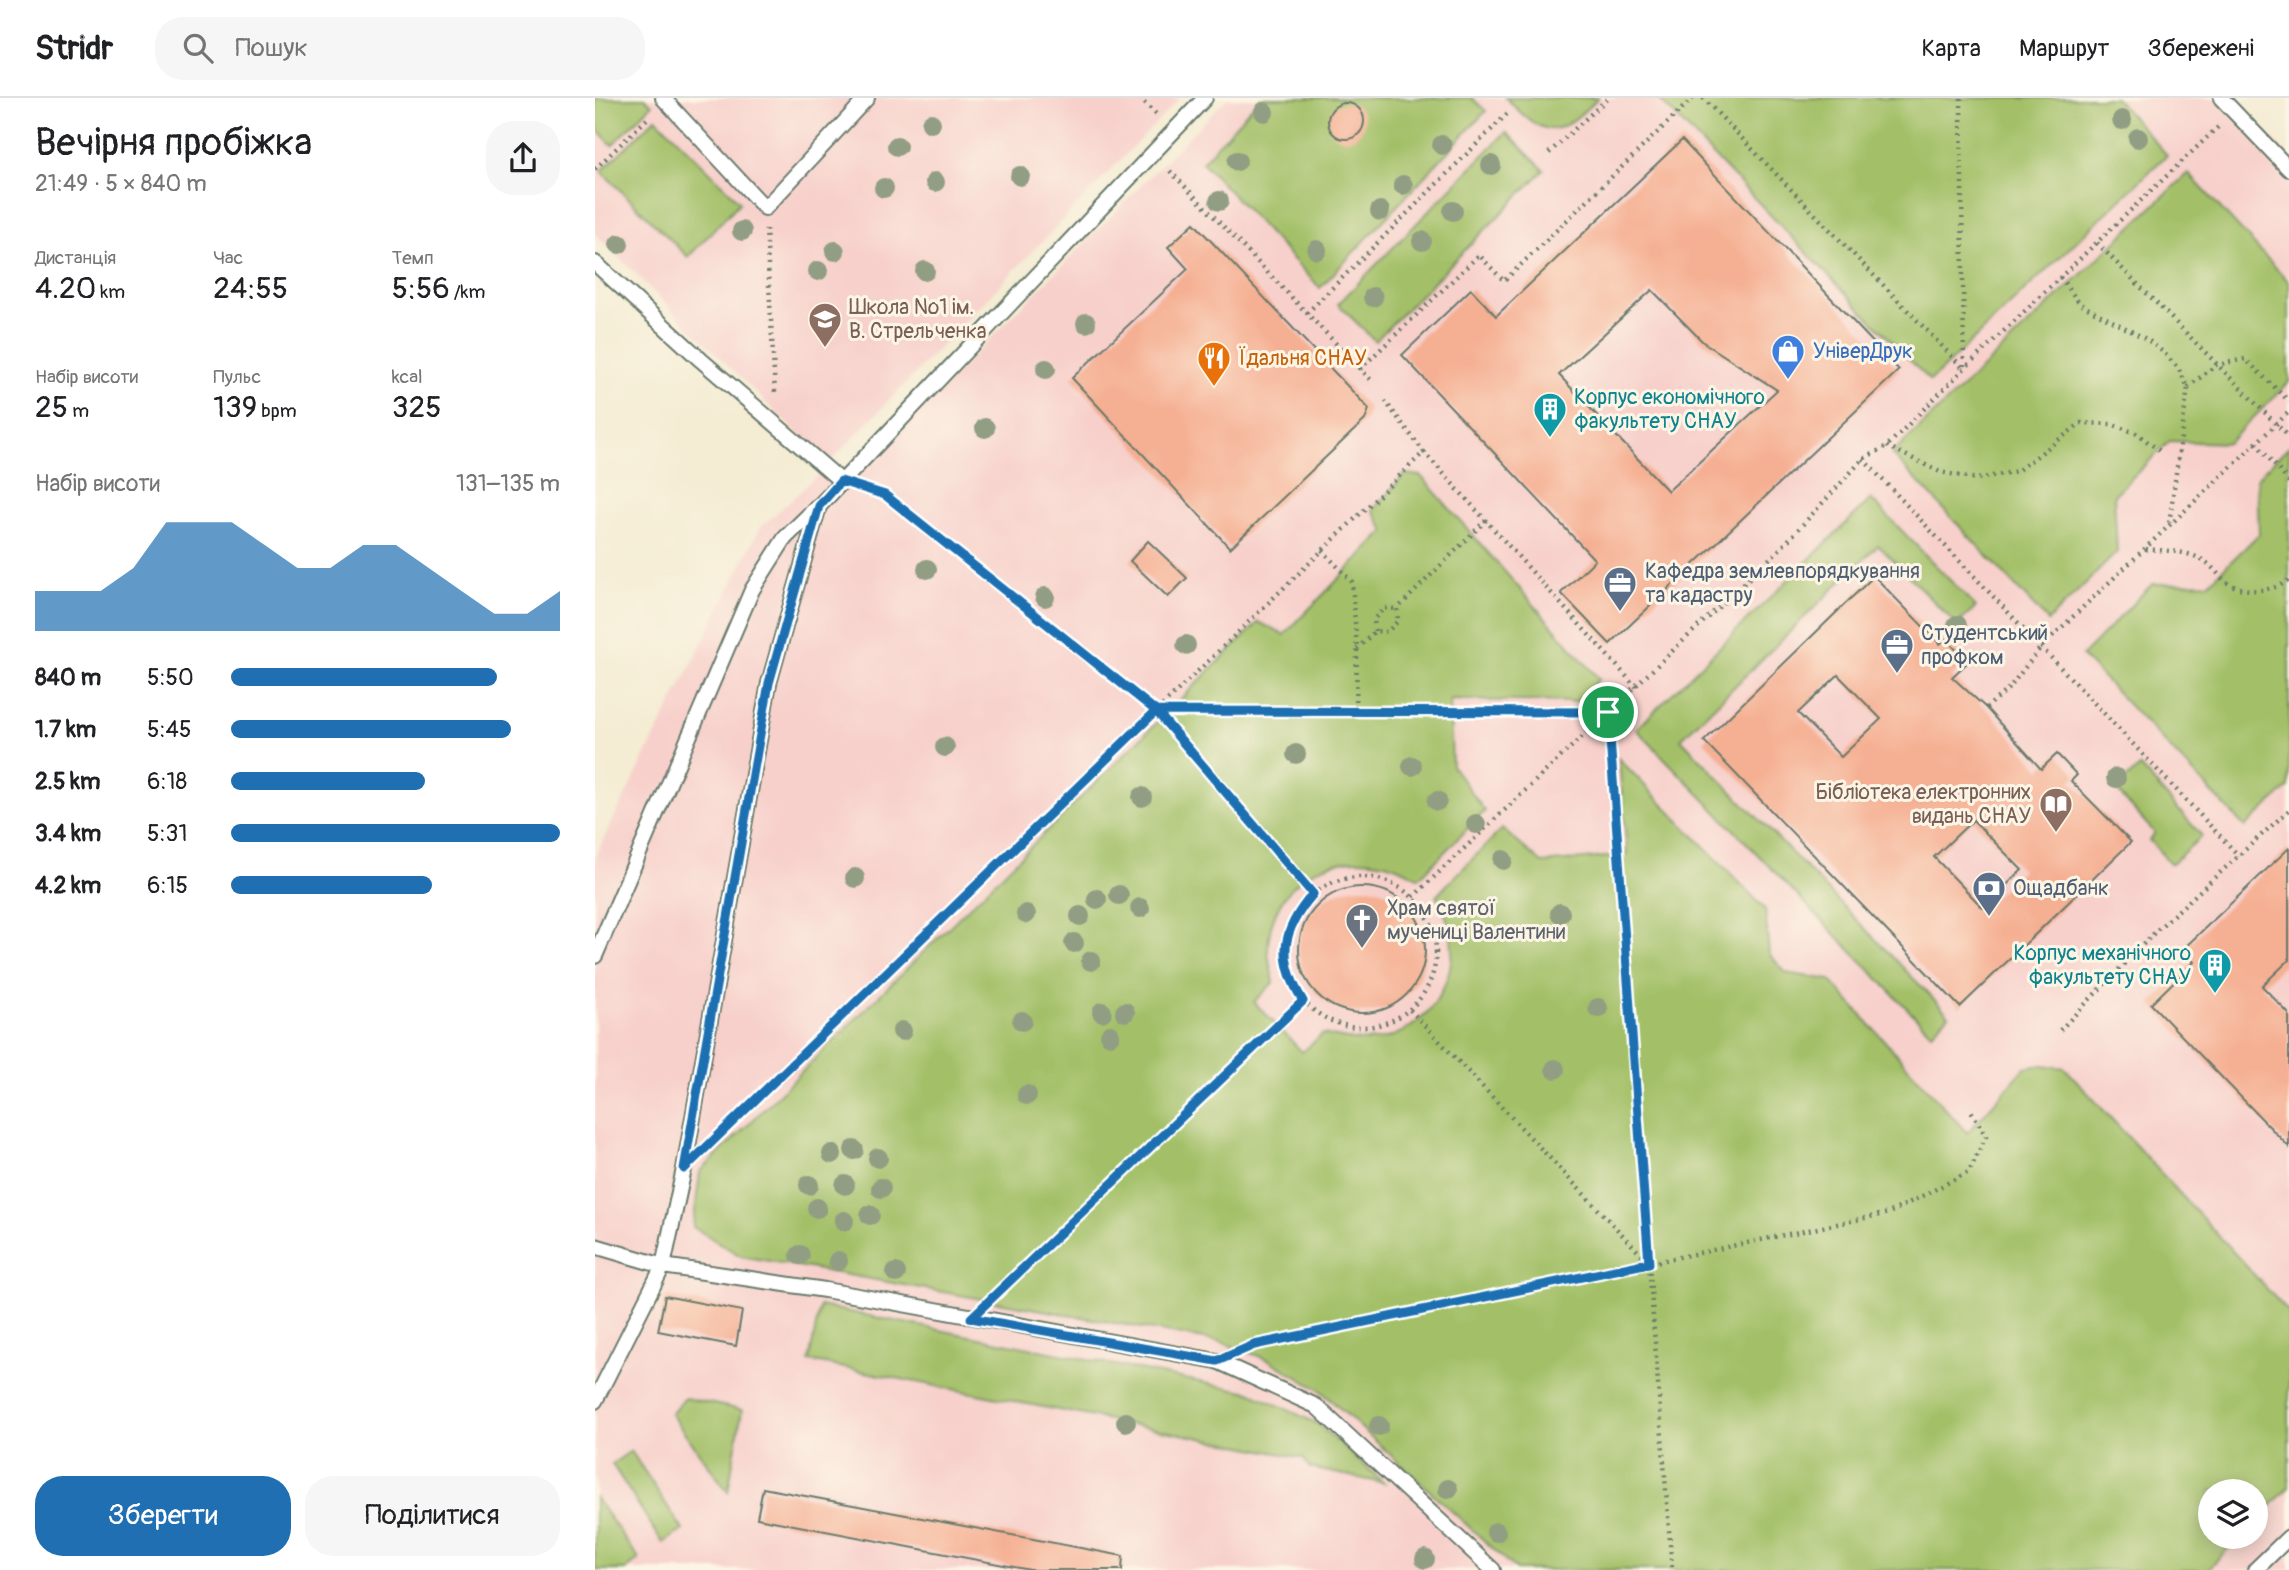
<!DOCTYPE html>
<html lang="uk">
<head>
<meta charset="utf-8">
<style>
  :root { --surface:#fff; --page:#f6f6f6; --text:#202124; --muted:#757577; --line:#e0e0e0; --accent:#1f6fb2 }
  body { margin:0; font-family:Pangolin,sans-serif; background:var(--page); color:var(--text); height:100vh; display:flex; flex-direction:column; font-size:26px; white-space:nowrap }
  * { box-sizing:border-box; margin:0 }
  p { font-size:23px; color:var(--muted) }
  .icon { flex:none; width:38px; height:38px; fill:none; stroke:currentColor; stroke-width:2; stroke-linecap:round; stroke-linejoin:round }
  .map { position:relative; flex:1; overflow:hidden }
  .panel { display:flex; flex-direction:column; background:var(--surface); width:595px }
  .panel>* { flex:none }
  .buttons { position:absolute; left:1603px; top:1381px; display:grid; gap:14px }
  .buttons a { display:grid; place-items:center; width:70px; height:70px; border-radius:50%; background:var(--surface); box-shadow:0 4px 18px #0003; font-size:35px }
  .pin { position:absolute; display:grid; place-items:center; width:60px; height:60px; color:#fff; margin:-30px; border:4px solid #fff; border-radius:50%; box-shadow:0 2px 7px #0007 }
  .round { display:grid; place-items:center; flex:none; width:74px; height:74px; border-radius:28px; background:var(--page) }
  .overview { display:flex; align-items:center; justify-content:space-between; height:119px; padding:0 35px }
  h1 { font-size:38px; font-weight:600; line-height:52px }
  .metrics { display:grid; grid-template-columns:repeat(3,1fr); gap:10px; height:119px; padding:7px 35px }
  .metrics div { display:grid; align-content:center }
  .metrics b { font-size:30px; font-weight:600 }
  .metrics small { font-size:19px; font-weight:400 }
  .metrics p { font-size:19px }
  .chart { height:196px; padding:14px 35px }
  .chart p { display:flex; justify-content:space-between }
  .chart svg { width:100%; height:126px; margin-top:7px; fill:var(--accent); opacity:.7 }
  .action { display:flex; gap:14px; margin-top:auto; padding:14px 35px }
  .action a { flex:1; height:80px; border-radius:28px; background:var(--accent); color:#fff; font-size:28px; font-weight:600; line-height:80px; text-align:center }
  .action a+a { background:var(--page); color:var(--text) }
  ul { padding:0 35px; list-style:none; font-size:23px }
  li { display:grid; grid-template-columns:112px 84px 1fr; align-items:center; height:52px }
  li i { height:18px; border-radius:9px; background:var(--accent) }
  header { display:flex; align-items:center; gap:42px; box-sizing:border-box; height:98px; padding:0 35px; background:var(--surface); border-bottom:2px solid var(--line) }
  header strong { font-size:33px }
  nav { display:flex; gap:38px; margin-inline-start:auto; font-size:24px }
  .search { width:490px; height:63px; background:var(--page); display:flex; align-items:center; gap:18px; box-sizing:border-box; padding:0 24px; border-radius:28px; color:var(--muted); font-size:26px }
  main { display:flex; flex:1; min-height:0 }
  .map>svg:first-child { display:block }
  .built { fill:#f7d0cb; fill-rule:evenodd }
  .green { fill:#a3c068; stroke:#617e4e; stroke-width:2 }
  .building { fill:#f5af92; fill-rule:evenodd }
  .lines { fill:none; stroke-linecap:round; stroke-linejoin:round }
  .lane-casing { stroke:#6a7a6c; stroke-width:18 }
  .path { stroke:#6a7a6c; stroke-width:4.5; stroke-dasharray:2 5; stroke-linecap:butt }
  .lane { stroke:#fff; stroke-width:14 }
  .tree { fill:#919e83 }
  .route-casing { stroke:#fff; stroke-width:14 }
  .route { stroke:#1f6fb2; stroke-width:9 }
  .labels { text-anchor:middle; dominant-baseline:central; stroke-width:6; stroke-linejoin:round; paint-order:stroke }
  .education-label { font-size:21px; fill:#785e54; stroke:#fcf5e5; text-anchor:start }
  .shop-label { font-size:21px; fill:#366cbe; stroke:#fcf5e5; text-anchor:start }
  .food-label { font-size:21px; fill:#c56008; stroke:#fcf5e5; text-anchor:start }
  .culture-label { font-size:21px; fill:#0d838f; stroke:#fcf5e5; text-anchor:start }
  .service-label { font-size:21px; fill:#4e5e75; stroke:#fcf5e5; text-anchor:start }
  .worship-label { font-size:21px; fill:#5b616d; stroke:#fcf5e5; text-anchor:start }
</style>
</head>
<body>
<header>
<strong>Stridr</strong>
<div class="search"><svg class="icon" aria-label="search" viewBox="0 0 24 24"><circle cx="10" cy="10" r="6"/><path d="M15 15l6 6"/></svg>Пошук</div>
<nav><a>Карта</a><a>Маршрут</a><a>Збережені</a></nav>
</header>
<main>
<section class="panel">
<div class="overview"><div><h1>Вечірня пробіжка</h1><p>21:49 · 5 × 840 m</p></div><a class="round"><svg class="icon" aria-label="share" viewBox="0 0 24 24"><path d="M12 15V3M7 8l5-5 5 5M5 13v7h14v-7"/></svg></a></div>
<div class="metrics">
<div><p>Дистанція</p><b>4.20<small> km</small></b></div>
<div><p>Час</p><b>24:55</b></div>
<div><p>Темп</p><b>5:56<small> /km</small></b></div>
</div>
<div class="metrics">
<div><p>Набір висоти</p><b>25<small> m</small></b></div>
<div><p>Пульс</p><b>139<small> bpm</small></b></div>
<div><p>kcal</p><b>325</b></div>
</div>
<div class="chart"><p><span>Набір висоти</span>131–135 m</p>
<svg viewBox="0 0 160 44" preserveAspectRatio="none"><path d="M0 44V30L10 30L20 30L30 22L40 6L50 6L60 6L70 14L80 22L90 22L100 14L110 14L120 22L130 30L140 38L150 38L160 30V44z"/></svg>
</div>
<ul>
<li><b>840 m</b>5:50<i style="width:81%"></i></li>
<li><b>1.7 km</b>5:45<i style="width:85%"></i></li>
<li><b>2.5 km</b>6:18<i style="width:59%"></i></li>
<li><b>3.4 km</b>5:31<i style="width:100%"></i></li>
<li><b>4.2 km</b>6:15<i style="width:61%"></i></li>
</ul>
<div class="action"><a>Зберегти</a><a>Поділитися</a></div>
</section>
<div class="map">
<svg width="1694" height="1472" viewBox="0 0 1694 1472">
  <rect width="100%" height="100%" fill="#fcf5e5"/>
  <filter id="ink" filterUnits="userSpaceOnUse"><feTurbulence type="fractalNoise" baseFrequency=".0143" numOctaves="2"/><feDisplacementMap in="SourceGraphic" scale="14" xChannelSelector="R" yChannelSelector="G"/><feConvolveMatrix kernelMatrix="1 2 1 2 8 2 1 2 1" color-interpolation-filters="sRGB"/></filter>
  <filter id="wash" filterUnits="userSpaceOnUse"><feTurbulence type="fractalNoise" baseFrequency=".00686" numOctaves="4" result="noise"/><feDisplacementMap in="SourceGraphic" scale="28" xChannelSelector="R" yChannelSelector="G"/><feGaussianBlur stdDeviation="1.57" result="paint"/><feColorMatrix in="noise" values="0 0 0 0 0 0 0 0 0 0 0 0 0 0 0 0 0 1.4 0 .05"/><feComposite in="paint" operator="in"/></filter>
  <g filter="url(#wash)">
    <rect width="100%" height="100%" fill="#f4ecd3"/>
    <g class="built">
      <polygon points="0,0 585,0 233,366 0,136"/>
      <path d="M632,0H1637L1694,58V1472H0V758L165,430L232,369L266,372ZM1615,1393H1661V1438H1615Z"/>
    </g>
    <g class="green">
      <polygon points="0,0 50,0 57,7 17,47 0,29"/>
      <polygon points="665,0 877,0 891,13 725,190 607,64"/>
      <path d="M911,0H1003C962,40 952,43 911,0Z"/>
      <polygon points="1063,0 1520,0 1572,57 1335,283"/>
      <polygon points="61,20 145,104 93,159 6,73"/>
      <polygon points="911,34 949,72 780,243 743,206"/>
      <polygon points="1593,75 1694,184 1694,284 1633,345 1575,343 1519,397 1522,454 1453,523 1297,356"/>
      <polygon points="1694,348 1694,689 1650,729 1487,558 1557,486 1614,485 1664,436 1662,380"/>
      <path d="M810,376L826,378L1004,581L981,604L855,602L857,668L890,713L824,780C760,739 675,770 673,852C673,862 677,874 679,884L659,904L707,954L728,936C749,941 771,946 792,940C839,925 866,875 854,828C852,817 845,807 841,798L907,731L947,765L1032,757L1024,661L1170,811L1174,856L1191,875L1235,882L1372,1035L1430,970L1448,967L1470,970L1694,1215V1389L1661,1423V1393H1615V1438L1645,1439L1612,1472H921L726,1293L674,1262L626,1244L146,1158L98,1129L105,1074L664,524L689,537L790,433L778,412Z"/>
      <polygon points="1276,401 1381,509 1362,527 1283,447 1086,641 1354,917 1336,935 1041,631"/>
      <polygon points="1545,669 1607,738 1576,766 1554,742 1560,735 1520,691"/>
      <polygon points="225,1208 655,1294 723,1326 789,1385 715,1370 708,1360 214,1263"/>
      <polygon points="90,1300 147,1312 133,1394 76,1316"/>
      <polygon points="36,1353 88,1432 68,1445 17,1366"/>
      <polygon points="0,1399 44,1461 31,1472 0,1472"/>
    </g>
    <g id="blocks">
      <g class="building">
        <circle cx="751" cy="23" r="18"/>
        <path d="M1087,42L1304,272L1015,546L966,495L1000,462L807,257L876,191L901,218ZM1057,192L1108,244L1182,292L1073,393L964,277Z"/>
        <polygon points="599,125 774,311 770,322 635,450 477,280 593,171 573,149"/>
        <polygon points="553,443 592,480 573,499 535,463"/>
        <path d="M1279,478L1345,546L1351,541L1373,564L1357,579L1391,610L1446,671L1462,656L1482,677L1476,683L1536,744L1365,909L1109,643ZM1243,577L1286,621L1246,659L1203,615ZM1378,722L1427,772L1388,810L1339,759Z"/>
        <polygon points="1694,750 1694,862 1667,888 1694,916 1694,1049 1556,906 1599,864 1587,852"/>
        <circle cx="767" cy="852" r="63"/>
        <polygon points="70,1198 147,1213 141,1248 63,1233"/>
        <polygon points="168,1390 528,1458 527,1472 435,1472 162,1420"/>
      </g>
    </g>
  </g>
  <g filter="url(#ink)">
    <use href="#blocks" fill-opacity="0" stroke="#6a7a6c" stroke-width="2"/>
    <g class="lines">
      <defs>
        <g id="lane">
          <polyline points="68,0 170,110 272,0"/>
          <polyline points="1626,0 1694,71"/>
          <polyline points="0,165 106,262 246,383"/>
          <polyline points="0,858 157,492 190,440 223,408"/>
          <polyline points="0,1148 68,1168 230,1192 622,1263 721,1308 898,1472"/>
          <polyline points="0,1303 68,1168 89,1071 174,585 224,408 610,0"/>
          <polyline points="1660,1472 1694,1439"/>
        </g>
      </defs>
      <use href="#lane" class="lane-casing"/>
      <g class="path">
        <polyline points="544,0 561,16"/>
        <polyline points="1108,0 1369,271"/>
        <polyline points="1366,0 1369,271"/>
        <polyline points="954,55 1013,0"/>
        <polyline points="0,71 55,18"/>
        <polyline points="575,73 778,284"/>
        <polyline points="171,131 180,294"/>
        <polyline points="1502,145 1694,339"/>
        <polyline points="1465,179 1485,206 1553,242 1568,254 1583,270 1593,289 1574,426"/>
        <polyline points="712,215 913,15"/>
        <polyline points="765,271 884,157 909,183 1098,0"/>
        <polyline points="1593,289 1621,267 1650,261 1694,303"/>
        <polyline points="1661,345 1694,384"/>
        <polyline points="1292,348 1345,374 1382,381 1422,373 1486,325 1516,326 1541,335 1565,353"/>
        <polyline points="829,354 1041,589"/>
        <polyline points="1268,361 1644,758"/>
        <polyline points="271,391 290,397 561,613 717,796"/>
        <path d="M1551,451C1569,453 1592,452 1609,463C1618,468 1624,479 1633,485C1651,496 1678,494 1694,482"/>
        <polyline points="727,452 757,484 762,551 761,613"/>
        <polyline points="780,533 779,521 789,510 802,511"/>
        <polyline points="762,551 780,533 792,534 803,523 802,511 891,422"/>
        <polyline points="1391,610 1414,590 1446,549 1694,314"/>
        <polyline points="561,613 1013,614"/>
        <polyline points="1014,615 1054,1165"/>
        <circle cx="766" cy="854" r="75"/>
        <polyline points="818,799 1187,449 1268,361 1292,348 1369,271 1623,29"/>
        <polyline points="815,912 1054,1165 1077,1472"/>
        <polyline points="1465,932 1564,830 1694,712"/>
        <polyline points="120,1041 829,354 790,303"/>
        <polyline points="397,1199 708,903"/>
        <polyline points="652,1250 1294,1115 1374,1074 1391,1038 1375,1011"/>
      </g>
      <use href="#lane" class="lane"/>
    </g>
    <g class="tree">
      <circle cx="669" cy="14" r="10"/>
      <circle cx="1527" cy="22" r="10"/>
      <circle cx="336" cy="25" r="10"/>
      <circle cx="1543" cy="40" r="10"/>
      <circle cx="847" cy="47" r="10"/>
      <circle cx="302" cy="48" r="10"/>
      <circle cx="642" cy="63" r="10"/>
      <circle cx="896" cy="67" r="10"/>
      <circle cx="425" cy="78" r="10"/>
      <circle cx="340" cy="84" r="10"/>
      <circle cx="808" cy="87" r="10"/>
      <circle cx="289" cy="90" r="10"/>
      <circle cx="624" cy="103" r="10"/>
      <circle cx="785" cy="113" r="10"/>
      <circle cx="858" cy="113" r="10"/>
      <circle cx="147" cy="133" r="10"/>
      <circle cx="827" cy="143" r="10"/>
      <circle cx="24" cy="146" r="10"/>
      <circle cx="722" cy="152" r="10"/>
      <circle cx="240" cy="153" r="10"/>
      <circle cx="223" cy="173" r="10"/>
      <circle cx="330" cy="173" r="10"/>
      <circle cx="778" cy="199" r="10"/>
      <circle cx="491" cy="225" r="10"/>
      <circle cx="451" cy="271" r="10"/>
      <circle cx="390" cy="330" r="10"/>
      <circle cx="332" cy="471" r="10"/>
      <circle cx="450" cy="499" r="10"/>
      <circle cx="1362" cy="527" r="10"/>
      <circle cx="591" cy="547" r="10"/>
      <circle cx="350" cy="649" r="10"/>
      <circle cx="701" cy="656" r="10"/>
      <circle cx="817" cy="668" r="10"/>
      <circle cx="1521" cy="680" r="10"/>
      <circle cx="547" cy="699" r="10"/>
      <circle cx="842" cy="703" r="10"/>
      <circle cx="881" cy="726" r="10"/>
      <circle cx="908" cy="762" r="10"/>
      <circle cx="260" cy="780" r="10"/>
      <circle cx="524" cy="797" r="10"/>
      <circle cx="502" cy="801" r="10"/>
      <circle cx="545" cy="810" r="10"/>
      <circle cx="965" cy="815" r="10"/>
      <circle cx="431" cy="816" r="10"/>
      <circle cx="485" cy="818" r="10"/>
      <circle cx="479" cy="845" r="10"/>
      <circle cx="496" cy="863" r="10"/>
      <circle cx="1003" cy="910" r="10"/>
      <circle cx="507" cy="914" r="10"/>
      <circle cx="530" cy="914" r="10"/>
      <circle cx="427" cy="923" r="10"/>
      <circle cx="307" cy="933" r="10"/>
      <circle cx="515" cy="937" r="10"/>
      <circle cx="960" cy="971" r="10"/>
      <circle cx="432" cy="997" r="10"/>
      <circle cx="259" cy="1052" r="10"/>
      <circle cx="237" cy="1056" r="10"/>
      <circle cx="283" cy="1060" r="10"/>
      <circle cx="214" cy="1087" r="10"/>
      <circle cx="250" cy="1087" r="10"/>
      <circle cx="286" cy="1090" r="10"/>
      <circle cx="222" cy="1110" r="10"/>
      <circle cx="275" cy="1117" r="10"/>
      <circle cx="249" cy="1123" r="10"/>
      <circle cx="205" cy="1157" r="10"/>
      <circle cx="243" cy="1163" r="10"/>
      <circle cx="301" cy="1175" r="10"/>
      <circle cx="531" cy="1324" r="10"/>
      <circle cx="784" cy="1328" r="10"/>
      <circle cx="853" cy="1391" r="10"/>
      <circle cx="901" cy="1434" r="10"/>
      <circle cx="830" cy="1461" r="10"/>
    </g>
  </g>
  <g class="lines" filter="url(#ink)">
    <defs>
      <path id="route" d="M1013,614L561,613L290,397L246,383L224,408L174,585L89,1071L561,613L718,796C686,833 682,861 708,903L376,1220L622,1263L659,1247L1054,1165L1013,614"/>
    </defs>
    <use href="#route" class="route-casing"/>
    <use href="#route" class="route"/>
  </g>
  <defs>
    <symbol id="school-pin" viewBox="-11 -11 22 30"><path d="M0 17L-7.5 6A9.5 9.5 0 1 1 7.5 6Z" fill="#8d6e63" stroke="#fcf5e5"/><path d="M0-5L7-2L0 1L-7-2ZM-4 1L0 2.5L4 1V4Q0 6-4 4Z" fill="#fff"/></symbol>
    <symbol id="shop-pin" viewBox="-11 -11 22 30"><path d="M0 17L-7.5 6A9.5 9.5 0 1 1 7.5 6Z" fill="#3f7fe0" stroke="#fcf5e5"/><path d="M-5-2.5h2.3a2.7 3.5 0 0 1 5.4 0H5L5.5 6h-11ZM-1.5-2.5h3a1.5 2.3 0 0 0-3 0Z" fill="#fff"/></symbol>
    <symbol id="restaurant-pin" viewBox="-11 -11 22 30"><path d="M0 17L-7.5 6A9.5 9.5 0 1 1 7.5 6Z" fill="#e8710a" stroke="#fcf5e5"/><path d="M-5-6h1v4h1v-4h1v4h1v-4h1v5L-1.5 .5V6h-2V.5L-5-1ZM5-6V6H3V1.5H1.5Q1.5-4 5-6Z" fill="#fff"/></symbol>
    <symbol id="building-pin" viewBox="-11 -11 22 30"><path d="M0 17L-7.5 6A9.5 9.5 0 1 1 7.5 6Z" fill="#0f9aa8" stroke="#fcf5e5"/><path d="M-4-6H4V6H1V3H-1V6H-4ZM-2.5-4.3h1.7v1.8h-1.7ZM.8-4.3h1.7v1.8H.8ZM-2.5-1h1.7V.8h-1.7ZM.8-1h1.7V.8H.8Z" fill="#fff"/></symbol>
    <symbol id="office-pin" viewBox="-11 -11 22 30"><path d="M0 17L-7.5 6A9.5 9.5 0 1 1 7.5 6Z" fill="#5c6f8a" stroke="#fcf5e5"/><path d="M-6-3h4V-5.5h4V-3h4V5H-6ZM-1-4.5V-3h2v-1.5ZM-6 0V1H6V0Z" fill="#fff"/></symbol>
    <symbol id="library-pin" viewBox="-11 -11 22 30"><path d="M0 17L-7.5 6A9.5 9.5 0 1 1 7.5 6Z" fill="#8d6e63" stroke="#fcf5e5"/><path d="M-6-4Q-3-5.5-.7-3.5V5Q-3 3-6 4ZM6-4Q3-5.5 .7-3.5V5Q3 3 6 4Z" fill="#fff"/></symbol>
    <symbol id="bank-pin" viewBox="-11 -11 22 30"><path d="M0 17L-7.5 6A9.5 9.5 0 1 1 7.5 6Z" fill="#5c6f8a" stroke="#fcf5e5"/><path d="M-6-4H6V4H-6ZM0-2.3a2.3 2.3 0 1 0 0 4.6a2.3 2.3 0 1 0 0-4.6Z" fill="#fff"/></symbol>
    <symbol id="church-pin" viewBox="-11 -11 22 30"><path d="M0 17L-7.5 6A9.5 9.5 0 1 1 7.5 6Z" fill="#6b7280" stroke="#fcf5e5"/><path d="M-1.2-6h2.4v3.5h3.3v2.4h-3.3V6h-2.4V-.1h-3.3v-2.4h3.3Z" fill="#fff"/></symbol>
  </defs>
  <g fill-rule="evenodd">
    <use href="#school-pin" x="211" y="202" width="38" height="52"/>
    <use href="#shop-pin" x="1174" y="234" width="38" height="52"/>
    <use href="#restaurant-pin" x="600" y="241" width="38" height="52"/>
    <use href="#building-pin" x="936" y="292" width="38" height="52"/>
    <use href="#office-pin" x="1006" y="466" width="38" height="52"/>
    <use href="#office-pin" x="1283" y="528" width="38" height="52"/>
    <use href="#library-pin" x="1442" y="687" width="38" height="52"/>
    <use href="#bank-pin" x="1375" y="771" width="38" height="52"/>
    <use href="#church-pin" x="748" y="803" width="38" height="52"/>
    <use href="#building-pin" x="1601" y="848" width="38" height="52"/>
  </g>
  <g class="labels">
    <g class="education-label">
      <text x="254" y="209">Школа №1 ім.<tspan x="254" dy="24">В. Стрельченка</tspan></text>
      <text x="1436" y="694" text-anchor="end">Бібліотека електронних<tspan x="1436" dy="24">видань СНАУ</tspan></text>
    </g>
    <g class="shop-label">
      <text x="1218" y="253">УніверДрук</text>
    </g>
    <g class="food-label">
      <text x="644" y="260">Їдальня СНАУ</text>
    </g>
    <g class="culture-label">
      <text x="979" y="299">Корпус економічного<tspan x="979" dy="24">факультету СНАУ</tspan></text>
      <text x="1596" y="855" text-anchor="end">Корпус механічного<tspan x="1596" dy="24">факультету СНАУ</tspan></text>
    </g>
    <g class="service-label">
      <text x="1050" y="473">Кафедра землевпорядкування<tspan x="1050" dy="24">та кадастру</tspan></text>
      <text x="1326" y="535">Студентський<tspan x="1326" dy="24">профком</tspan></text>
      <text x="1418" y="790">Ощадбанк</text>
    </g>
    <g class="worship-label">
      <text x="792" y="810">Храм святої<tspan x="792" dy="24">мучениці Валентини</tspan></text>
    </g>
  </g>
</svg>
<div class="buttons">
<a><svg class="icon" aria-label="layers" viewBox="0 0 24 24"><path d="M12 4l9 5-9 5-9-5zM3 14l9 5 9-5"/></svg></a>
</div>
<div class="pin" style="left:1013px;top:614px;background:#1e9e55"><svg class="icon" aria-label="arrive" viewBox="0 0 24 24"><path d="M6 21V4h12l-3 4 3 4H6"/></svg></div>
</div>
</main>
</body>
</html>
